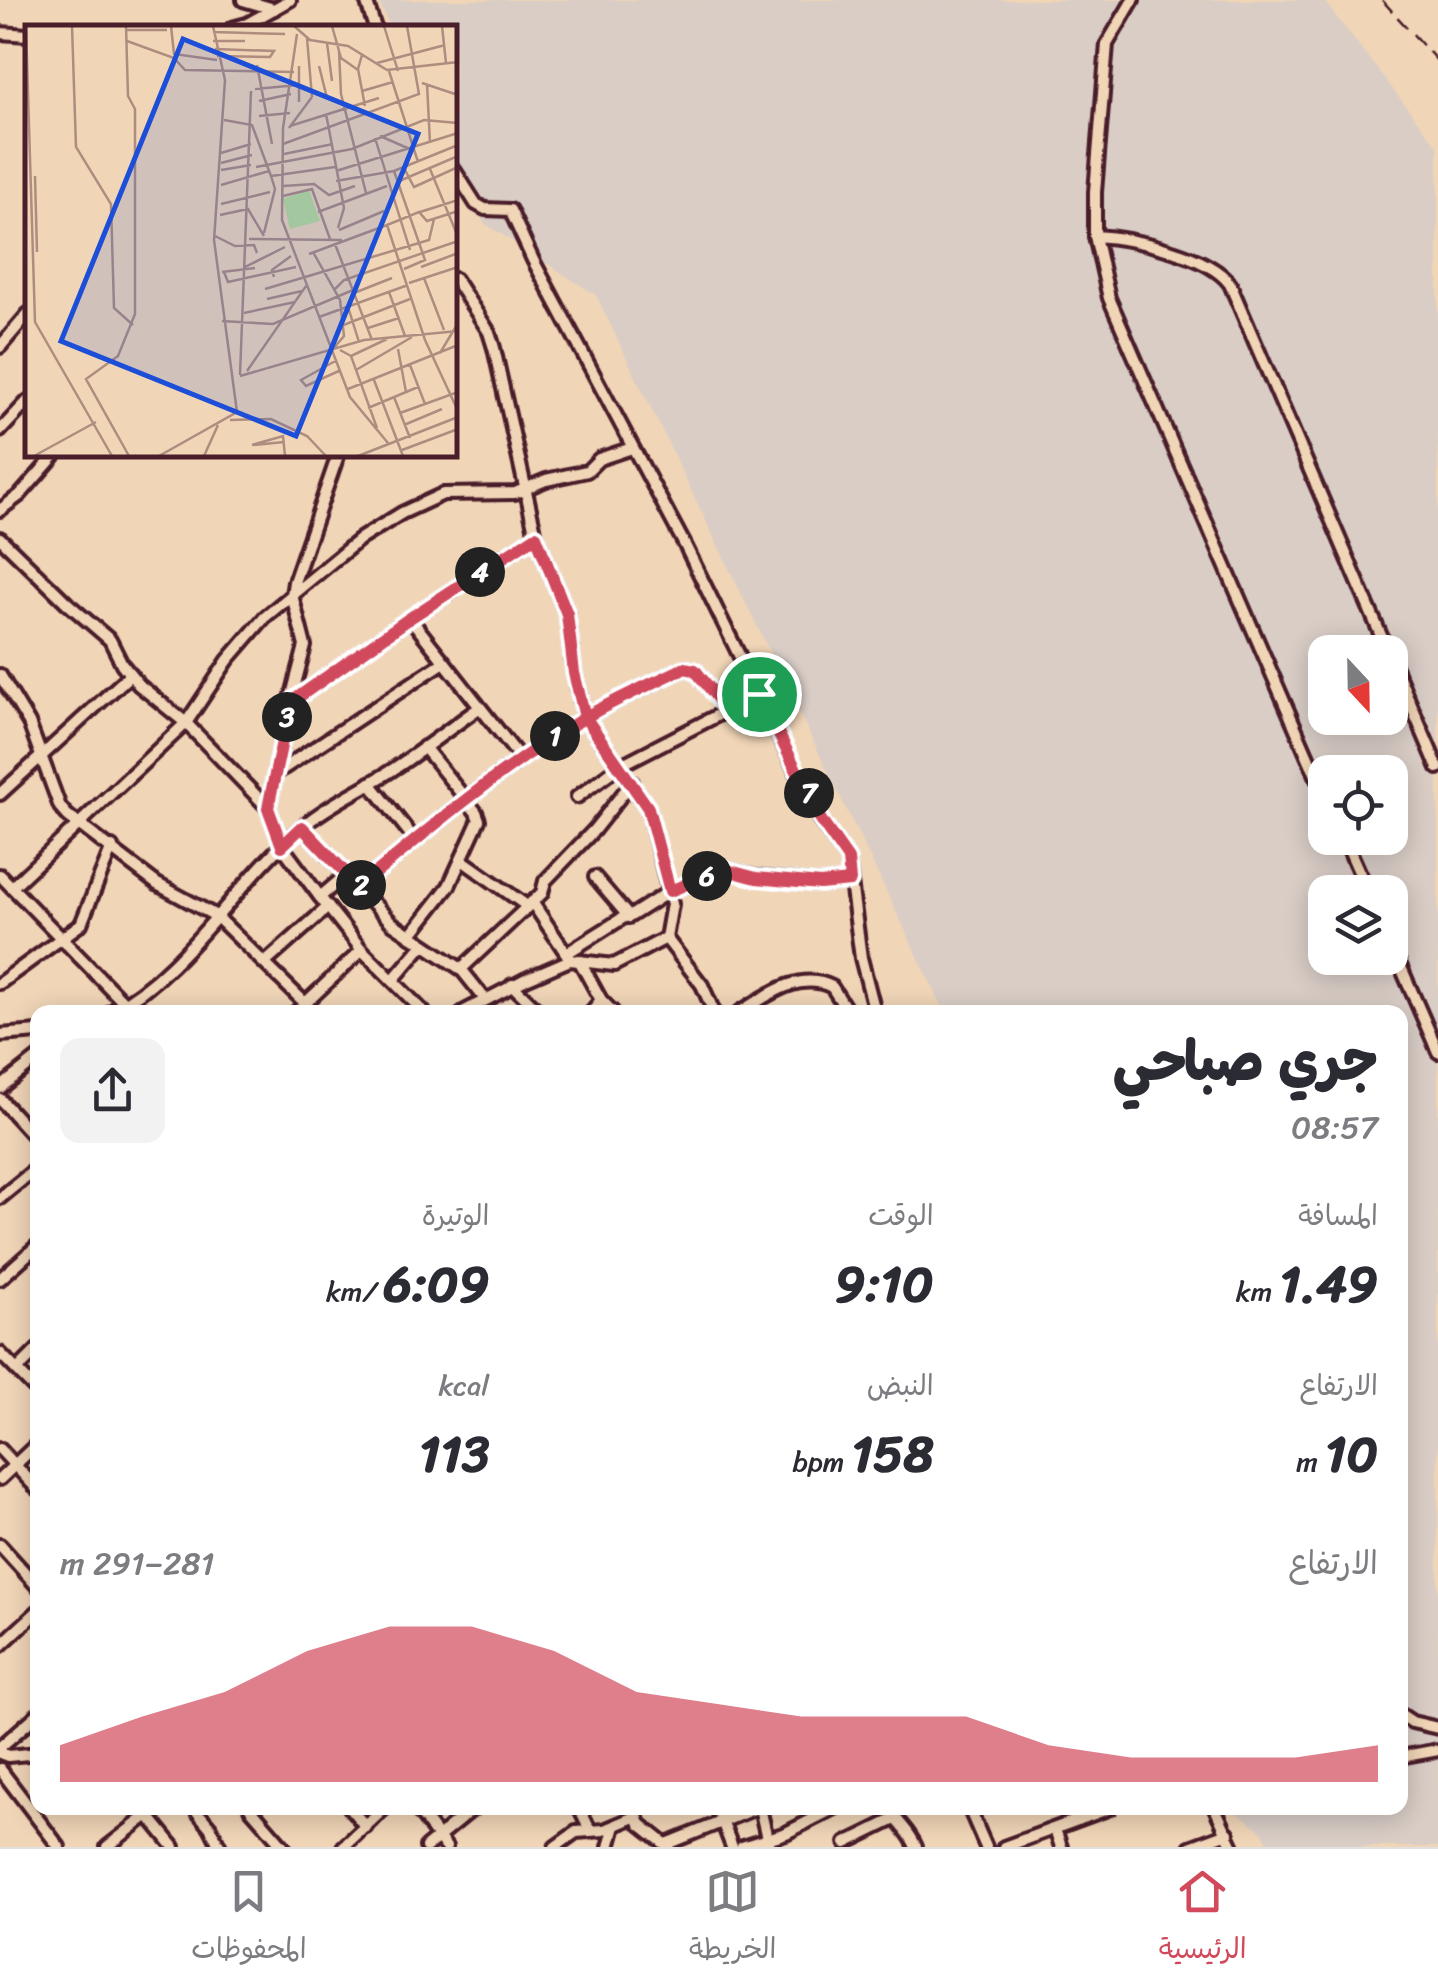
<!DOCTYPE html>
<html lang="ar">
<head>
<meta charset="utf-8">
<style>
  :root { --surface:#fff; --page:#f2f2f3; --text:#2b2b33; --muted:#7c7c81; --line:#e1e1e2; --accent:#d1495b }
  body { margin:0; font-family:Sriracha,"Playpen Sans Arabic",sans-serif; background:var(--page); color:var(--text); direction:rtl; height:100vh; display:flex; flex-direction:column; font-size:38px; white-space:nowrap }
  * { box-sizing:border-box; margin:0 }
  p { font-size:32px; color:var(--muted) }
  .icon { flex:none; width:55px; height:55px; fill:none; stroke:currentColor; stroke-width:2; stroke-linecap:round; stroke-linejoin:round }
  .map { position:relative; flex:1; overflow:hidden; direction:ltr }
  .details { position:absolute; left:30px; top:1005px; width:1378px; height:810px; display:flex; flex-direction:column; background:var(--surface); border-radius:20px; box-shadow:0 5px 25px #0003; direction:rtl }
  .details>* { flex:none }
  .needle { width:65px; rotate:158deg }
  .buttons { position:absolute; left:1308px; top:635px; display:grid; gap:20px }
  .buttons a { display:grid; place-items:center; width:100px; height:100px; border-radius:20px; background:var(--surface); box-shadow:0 5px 25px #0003; font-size:50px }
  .pin { position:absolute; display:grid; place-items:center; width:85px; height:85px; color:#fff; margin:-42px; border:5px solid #fff; border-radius:50%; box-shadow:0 2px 10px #0007 }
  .km { position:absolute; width:50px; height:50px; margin:-25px; border-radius:50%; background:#222; color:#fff; font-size:28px; line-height:50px; text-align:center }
  .round { display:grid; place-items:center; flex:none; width:105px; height:105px; border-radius:20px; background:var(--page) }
  .head { display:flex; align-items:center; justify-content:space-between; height:170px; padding:0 30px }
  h1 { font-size:55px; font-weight:800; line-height:75px }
  .stats { display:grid; grid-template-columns:repeat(3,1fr); gap:15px; height:170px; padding:10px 30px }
  .stats div { display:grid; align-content:center }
  .stats b { font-size:50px; font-weight:800 }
  .stats small { font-size:28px; font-weight:400 }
  .stats p { font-size:28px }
  .chart { height:280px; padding:20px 30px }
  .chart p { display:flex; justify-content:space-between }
  .chart svg { width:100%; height:180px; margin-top:10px; fill:var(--accent); opacity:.7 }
  .dock { display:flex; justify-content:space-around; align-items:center; height:140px; border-top:2px solid var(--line); background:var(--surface); font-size:28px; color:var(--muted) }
  .dock a { display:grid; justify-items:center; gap:5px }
  .dock .current { color:var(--accent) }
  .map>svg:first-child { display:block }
  .built { fill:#d9cdc6; fill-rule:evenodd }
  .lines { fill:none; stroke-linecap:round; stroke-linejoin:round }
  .minor-casing { stroke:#4a1f2b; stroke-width:18 }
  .minor { stroke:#f0d5b7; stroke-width:10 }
  .rail { stroke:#4a1f2b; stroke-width:2.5; stroke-dasharray:15 8; stroke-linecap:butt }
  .route-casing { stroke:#fff; stroke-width:20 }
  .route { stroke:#d1495b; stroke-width:12 }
  .inset-road { fill:none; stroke:#ae8c7f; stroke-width:2.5 }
  .view { fill:#1d4ed8; fill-opacity:0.15; stroke:#1d4ed8; stroke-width:5 }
  .inset-edge { fill:none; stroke:#4a1f2b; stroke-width:5 }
</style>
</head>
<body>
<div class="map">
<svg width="1438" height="1847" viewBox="0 0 1438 1847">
  <rect width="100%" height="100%" fill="#f0d5b7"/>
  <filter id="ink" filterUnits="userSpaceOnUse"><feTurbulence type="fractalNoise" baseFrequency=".01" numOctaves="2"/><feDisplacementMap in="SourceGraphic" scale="20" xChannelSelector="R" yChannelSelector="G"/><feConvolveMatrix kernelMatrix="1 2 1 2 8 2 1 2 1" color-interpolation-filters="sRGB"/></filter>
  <g filter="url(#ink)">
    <path class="built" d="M378,0H1323L1438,147V1847H1270L1262,1831L1231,1808H1400V1012H945L596,295L484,223L455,162V28L390,27ZM1325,652H1390V718H1325ZM1325,772H1390V838H1325ZM1325,892H1390V958H1325Z"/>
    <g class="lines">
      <defs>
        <g id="minor">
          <polyline points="243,0 274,9"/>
          <polyline points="366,0 375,28"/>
          <polyline points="1133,0 1107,44 1095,192 1095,236 1109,298 1325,796"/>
          <polyline points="232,28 247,24 290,0"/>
          <polyline points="0,33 28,35"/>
          <polyline points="455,171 476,204 485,209 510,210 533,260 686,547 821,822 848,859 861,958 875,1012"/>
          <path d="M1095,236C1131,238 1208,254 1230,284L1388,652"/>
          <polyline points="455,279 489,332 494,348 536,536 567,614 574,673 585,717 648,808 672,904 666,938 702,985 714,1012"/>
          <polyline points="0,347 28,314"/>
          <polyline points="0,431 28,401"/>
          <polyline points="0,510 20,495 55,455"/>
          <polyline points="0,538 67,603 110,640 122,664 139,685 186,723 268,808 282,846 320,897 362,950 424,1012"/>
          <polyline points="410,618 520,758"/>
          <polyline points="1390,656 1438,768"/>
          <polyline points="0,675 29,723 60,807 68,816 157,884 216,916 305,1003"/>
          <polyline points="291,702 410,618 536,536"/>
          <polyline points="275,774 444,662"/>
          <polyline points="370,783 415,840"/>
          <polyline points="0,794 130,675"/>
          <polyline points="577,797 619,766 759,694"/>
          <polyline points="268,808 290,703 305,646 292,595 294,582 338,455"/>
          <polyline points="302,827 392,923 461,969 485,999"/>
          <polyline points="1344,838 1368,892"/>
          <polyline points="462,860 527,906"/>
          <polyline points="0,875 133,1012"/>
          <polyline points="595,877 629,917 670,891 723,869 756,877 820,884 850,881"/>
          <polyline points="12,887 186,723 228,660 265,617 360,539 402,513 443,494 515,493 546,480 587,471 599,459 632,448"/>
          <path d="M359,887C431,827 501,768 581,720C613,700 650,685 684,668L695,670L727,710"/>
          <polyline points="320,897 347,874"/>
          <polyline points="532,902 570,959"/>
          <polyline points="410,936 449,886 479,820 476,812 424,747"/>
          <polyline points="1390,942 1438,1052"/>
          <polyline points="567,953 626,916"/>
          <polyline points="579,960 601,1000 613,1012"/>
          <polyline points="266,962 328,907"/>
          <polyline points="461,969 542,893 545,881 594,830 632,782"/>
          <polyline points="393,980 422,946"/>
          <polyline points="0,983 81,924 112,847"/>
          <polyline points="512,985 540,1012"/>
          <path d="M110,1012C188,971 234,883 302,827C329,804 362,790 392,770C422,751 450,728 479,708"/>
          <polyline points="296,1012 362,950"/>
          <polyline points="463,1012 526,979 570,960 614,965 666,938"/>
          <polyline points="591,1012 601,1000"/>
          <path d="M740,1012C766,996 800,970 832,987L848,1012"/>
          <polyline points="0,1035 38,1032"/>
          <polyline points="0,1088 38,1058"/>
          <polyline points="0,1099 38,1141"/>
          <polyline points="0,1198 38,1167"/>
          <polyline points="0,1279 38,1245"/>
          <polyline points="0,1353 38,1392"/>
          <polyline points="17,1370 38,1349"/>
          <polyline points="0,1449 38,1490"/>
          <polyline points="0,1479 38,1443"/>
          <polyline points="0,1545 38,1587"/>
          <polyline points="0,1646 38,1611"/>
          <polyline points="1400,1714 1412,1722 1438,1728"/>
          <polyline points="0,1747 38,1714"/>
          <polyline points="0,1753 8,1756 38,1753"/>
          <polyline points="1400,1757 1438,1750"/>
          <polyline points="0,1769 59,1847"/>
          <polyline points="194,1808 210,1827 220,1847"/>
          <polyline points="250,1808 284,1847"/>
          <polyline points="350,1808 366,1827"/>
          <polyline points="416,1808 446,1847"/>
          <polyline points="579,1808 590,1830"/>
          <polyline points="634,1808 640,1824 669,1847"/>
          <polyline points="717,1808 732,1847"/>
          <polyline points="760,1808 769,1847"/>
          <path d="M890,1808C897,1824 908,1828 916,1847"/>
          <polyline points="969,1808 986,1847"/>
          <polyline points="1215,1808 1233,1847"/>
          <polyline points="148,1815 174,1847"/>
          <polyline points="1055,1829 1061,1847"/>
          <polyline points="846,1843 895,1819"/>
          <polyline points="667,1844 756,1808"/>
          <polyline points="107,1847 157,1808"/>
          <polyline points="343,1847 385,1808"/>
          <polyline points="426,1847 474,1808"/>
          <polyline points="555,1847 576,1832 604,1830 635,1817"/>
          <polyline points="609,1847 615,1826"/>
          <polyline points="742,1847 786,1833 835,1808"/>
          <polyline points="1004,1847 1110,1808"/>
          <polyline points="1190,1847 1228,1833"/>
        </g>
      </defs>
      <use href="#minor" class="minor-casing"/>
      <use href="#minor" class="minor"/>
      <polyline class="rail" points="1382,0 1438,62"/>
    </g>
  </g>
  <g class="lines" filter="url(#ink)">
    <defs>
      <path id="route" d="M759,694L727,710L695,670L684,668C650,685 613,700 581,720C501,768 431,827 359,887L302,827L282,846L268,808L290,703L410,618L536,536L567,614L574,673L585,717L648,808L670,891L723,869L756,878L820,884L850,881L848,859L822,822L759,694"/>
    </defs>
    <use href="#route" class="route-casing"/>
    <use href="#route" class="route"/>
  </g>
  <g transform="translate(25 25)">
    <rect width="432" height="432" fill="#f0d5b7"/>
    <path d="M284,165L295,196L265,204L258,174Z" fill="#bbdc95"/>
    <path class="inset-road" d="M1,1L10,297L87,431M47,1L51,122L86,179L89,283L108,300M101,1L103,71L110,84V289L93,331L61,354L104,431M146,1L149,29L192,35M269,1L285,15L323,21L362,45L433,37M307,1L316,33L333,45M359,1L373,46M417,1L421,38M101,5H142M188,7L260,9M272,9L258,103L257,195L325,372L363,418M282,13L287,72M102,16L149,33L160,45L269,47M188,16H220M302,18L307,56M190,24L249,26L245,32L192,31M314,26L316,69L341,168M337,30L333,44L340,81M352,38L420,20M232,40L247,119M294,41L302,73M364,46L393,137M397,58L433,70M402,59L405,118M230,64L273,60M337,66L368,57M234,76L266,69M274,77V41M301,89L319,183L313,203M234,91L265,88M199,95L227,100L246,151L250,164L239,208M265,101L354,73M264,103L287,72M355,111L387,125M350,113L385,225M258,119L394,69L382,1M196,128L226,119M259,129L308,119M196,138L227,130M231,142L327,124L399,95L433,98M379,143L389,162L433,142M405,144L433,212M196,145L226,140M311,146L433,108M369,146L400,235L379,244M10,151L12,227M246,151L310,142M311,156L369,146L433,120M372,157L433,131M196,160L244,146M258,161L289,159L304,170L330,161M258,171L287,164L305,214M196,179L245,167M433,186L402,196L394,187L362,200L400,315L433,386M293,187L362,161M395,187L433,175M195,190L223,184L239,211M314,205L359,186M190,211L210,221L229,220L232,228M224,214L317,215M310,219L347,315M288,227L315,275L319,311L307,325M284,229L362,200M220,242L260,222M396,242L433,228M197,247L230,243M199,247L203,257L271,242M249,252L247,245L266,231M399,253L419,305M384,258L433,242M240,264L404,215L409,194M309,265L319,255L433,216M364,267L380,311M329,268L367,253M242,274L277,266M323,282L334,317M219,288L270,277M294,292L383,260M197,296L248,299L328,265M316,301L385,274M343,303L374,293M373,324L381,367M315,325L326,331L352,403M415,328L433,298M326,331L362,314M312,335L276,355L281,361L316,345M385,340L400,379M331,345L387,312M222,346L281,261M215,350L226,66M215,351L339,315L433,306M349,355L378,431M323,364L433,320M369,372L385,413M343,383L393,362M375,388L433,367M205,395L246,394L282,411L301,431M379,400L417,384M227,420L258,411L260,431M229,420L259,417M377,425L433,404M9,431L71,397M134,431L212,387L189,215L200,55L188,1M179,431L193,400M333,431L433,392"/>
    <path class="view" d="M158,14L393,109L271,411L36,316Z"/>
    <rect width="432" height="432" class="inset-edge"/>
  </g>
</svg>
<div class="buttons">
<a><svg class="needle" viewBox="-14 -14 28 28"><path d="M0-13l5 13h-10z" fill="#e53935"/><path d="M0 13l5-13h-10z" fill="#7c7c81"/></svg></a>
<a><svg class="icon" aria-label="locate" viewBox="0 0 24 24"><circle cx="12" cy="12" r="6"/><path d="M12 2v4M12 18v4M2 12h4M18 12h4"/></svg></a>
<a><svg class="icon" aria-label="layers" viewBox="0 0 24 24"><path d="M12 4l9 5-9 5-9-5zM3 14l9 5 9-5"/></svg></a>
</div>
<div class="pin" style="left:759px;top:694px;background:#1e9e55"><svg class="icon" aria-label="arrive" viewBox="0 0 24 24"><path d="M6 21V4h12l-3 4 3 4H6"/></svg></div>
<b class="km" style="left:555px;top:736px">1</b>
<b class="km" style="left:361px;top:885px">2</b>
<b class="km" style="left:287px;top:717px">3</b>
<b class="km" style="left:480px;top:572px">4</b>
<b class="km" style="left:707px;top:876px">6</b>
<b class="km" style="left:809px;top:793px">7</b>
<section class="details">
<div class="head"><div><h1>جري صباحي</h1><p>08:57</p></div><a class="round"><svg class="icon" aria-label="share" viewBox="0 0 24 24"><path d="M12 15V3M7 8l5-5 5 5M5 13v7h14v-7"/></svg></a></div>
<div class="stats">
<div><p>المسافة</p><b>1.49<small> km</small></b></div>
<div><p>الوقت</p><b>9:10</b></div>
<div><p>الوتيرة</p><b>6:09<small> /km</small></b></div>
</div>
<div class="stats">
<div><p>الارتفاع</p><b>10<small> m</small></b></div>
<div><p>النبض</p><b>158<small> bpm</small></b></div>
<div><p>kcal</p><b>113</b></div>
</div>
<div class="chart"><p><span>الارتفاع</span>281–291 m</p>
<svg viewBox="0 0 160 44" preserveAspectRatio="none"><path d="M0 44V35L10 28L20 22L30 12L40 6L50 6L60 12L70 22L80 25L90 28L100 28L110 28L120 35L130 38L140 38L150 38L160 35V44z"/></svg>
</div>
</section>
</div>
<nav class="dock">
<a class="current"><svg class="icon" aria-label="home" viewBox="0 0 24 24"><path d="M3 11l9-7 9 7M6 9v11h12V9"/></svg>الرئيسية</a>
<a><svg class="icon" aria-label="map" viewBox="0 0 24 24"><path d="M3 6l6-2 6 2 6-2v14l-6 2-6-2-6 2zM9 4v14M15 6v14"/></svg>الخريطة</a>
<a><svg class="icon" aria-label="saved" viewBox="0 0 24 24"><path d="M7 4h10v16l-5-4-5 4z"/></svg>المحفوظات</a>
</nav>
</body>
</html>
